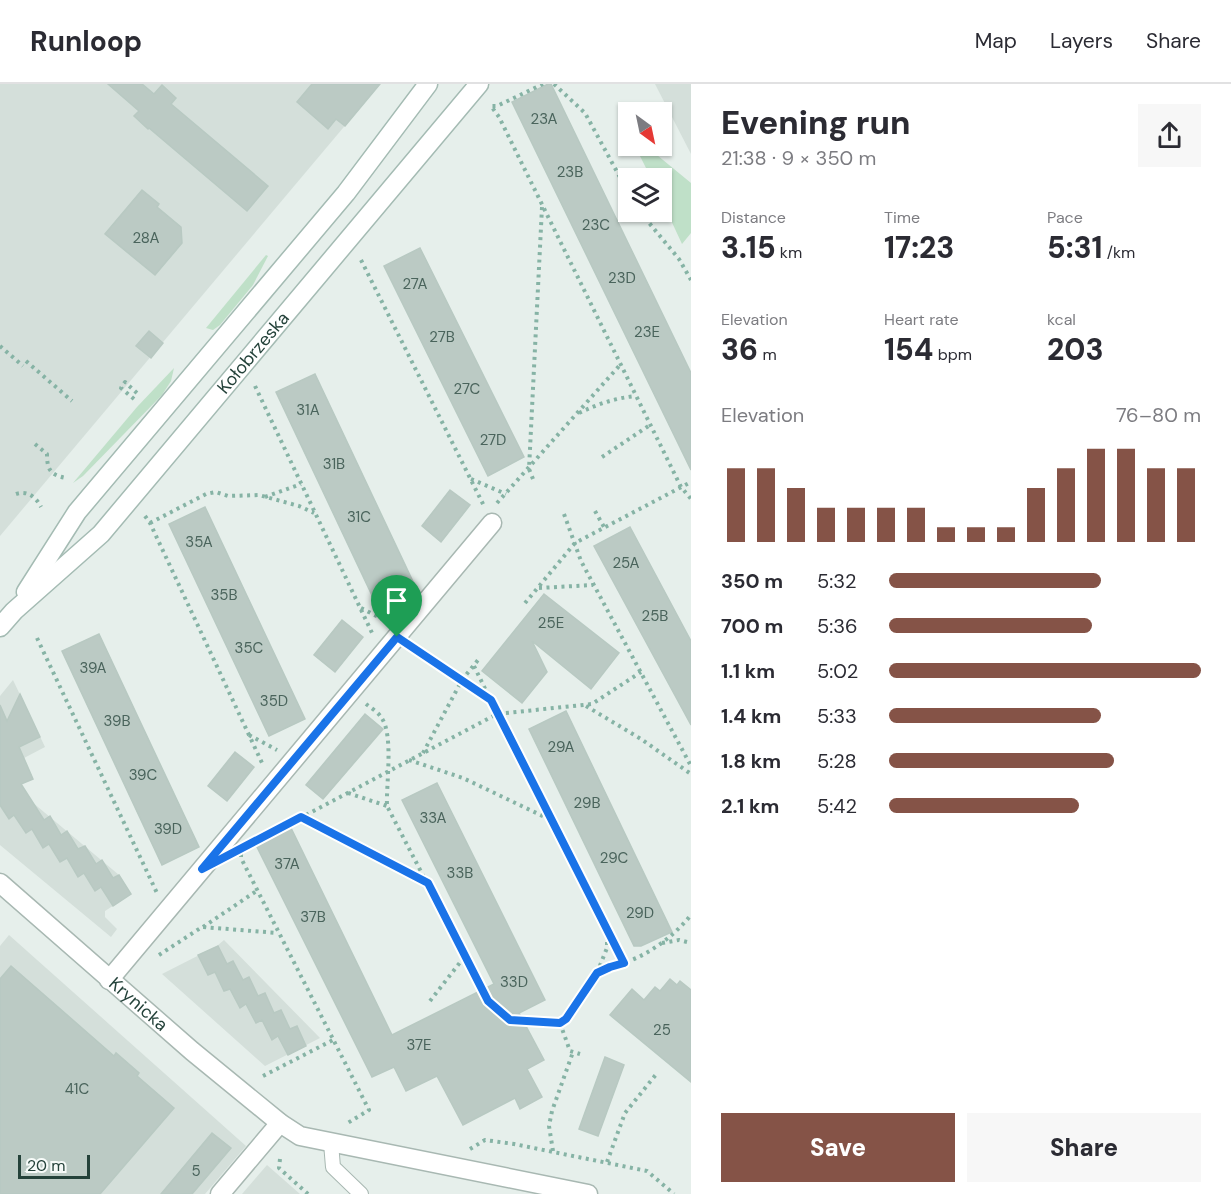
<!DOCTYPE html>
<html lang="en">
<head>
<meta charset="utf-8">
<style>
  :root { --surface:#fff; --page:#f7f7f7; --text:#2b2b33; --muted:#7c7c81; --line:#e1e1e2; --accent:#855347 }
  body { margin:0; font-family:"DM Sans",sans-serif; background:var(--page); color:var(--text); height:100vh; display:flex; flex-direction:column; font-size:22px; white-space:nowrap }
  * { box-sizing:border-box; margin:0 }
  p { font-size:20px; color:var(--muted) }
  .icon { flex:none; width:33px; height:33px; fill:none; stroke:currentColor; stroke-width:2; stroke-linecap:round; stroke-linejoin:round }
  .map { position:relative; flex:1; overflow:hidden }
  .details { display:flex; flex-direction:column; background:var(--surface); width:540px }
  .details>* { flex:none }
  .needle { width:39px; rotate:147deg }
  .buttons { position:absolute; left:618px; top:18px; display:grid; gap:12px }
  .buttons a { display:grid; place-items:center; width:54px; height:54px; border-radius:0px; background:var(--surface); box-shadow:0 2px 4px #0004; font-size:30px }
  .scale { position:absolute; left:18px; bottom:15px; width:72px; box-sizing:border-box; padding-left:6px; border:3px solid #24423a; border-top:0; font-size:16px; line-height:21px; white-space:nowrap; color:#24423a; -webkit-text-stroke:4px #f7fbf9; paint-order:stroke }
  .pin { position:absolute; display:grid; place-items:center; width:51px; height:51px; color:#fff; margin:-62px -26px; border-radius:50% 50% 50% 0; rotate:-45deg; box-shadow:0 0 6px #0007 }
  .pin .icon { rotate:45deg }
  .round { display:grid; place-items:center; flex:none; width:63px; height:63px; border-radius:0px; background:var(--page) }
  .overview { display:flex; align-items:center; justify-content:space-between; height:102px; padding:0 30px }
  h1 { font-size:33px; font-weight:800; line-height:45px }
  .metrics { display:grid; grid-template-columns:repeat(3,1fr); gap:9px; height:102px; padding:6px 30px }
  .metrics div { display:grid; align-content:center }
  .metrics b { font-size:30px; font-weight:800 }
  .metrics small { font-size:16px; font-weight:400 }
  .metrics p { font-size:16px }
  .chart { height:168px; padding:12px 30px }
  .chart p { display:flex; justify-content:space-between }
  .chart svg { width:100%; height:108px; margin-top:6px; stroke:var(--accent); stroke-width:6 }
  .primary-button { display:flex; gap:12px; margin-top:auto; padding:12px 30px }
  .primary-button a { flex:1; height:69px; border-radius:0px; background:var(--accent); color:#fff; font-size:24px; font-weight:800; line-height:69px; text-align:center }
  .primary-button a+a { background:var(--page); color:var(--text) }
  ul { padding:0 30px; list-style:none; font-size:20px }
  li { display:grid; grid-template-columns:96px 72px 1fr; align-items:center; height:45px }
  li i { height:15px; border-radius:8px; background:var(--accent) }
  header { display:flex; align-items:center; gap:36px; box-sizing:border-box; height:84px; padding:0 30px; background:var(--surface); border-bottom:2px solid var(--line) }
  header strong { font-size:28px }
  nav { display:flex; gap:33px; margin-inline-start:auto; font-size:21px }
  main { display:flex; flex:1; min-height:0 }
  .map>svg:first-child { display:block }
  .built { fill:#d4dfda }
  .green { fill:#bfe0c8 }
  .building { fill:#bbcac4; stroke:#b8c9c2; stroke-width:1.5 }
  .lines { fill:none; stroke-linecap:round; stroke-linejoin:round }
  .lane-casing { stroke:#a8b8b2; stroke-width:16 }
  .street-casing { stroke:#a8b8b2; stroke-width:21 }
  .secondary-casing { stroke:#a4bbb3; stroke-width:21 }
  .path { stroke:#86b3a5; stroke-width:4; stroke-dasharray:3 4.5; stroke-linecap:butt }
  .lane { stroke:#fff; stroke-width:14 }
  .street { stroke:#fff; stroke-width:18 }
  .secondary { stroke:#fff; stroke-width:18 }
  .route-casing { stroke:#fff; stroke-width:12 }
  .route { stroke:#1a73e8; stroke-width:8 }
  .labels { text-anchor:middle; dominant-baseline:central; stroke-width:4.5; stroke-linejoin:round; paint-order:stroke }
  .number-label { font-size:15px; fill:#4a645c }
  .street-label { font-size:18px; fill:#24423a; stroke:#f7fbf9 }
</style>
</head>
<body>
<header>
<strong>Runloop</strong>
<nav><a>Map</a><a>Layers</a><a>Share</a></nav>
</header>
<main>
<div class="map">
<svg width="691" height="1110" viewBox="0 0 691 1110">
  <rect width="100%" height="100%" fill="#e6efeb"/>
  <g class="built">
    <polygon points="0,0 380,0 0,452"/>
    <polygon points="655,0 691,0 691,70"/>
    <polygon points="13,596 45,663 24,674 33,695 15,703 27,721 32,718 119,791 131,810 105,827 105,833 117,845 111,853 0,761 0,612"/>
    <polygon points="9,851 246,1062 205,1110 0,1110 0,862"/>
    <polygon points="224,856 320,954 265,982 162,890 217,862"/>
    <polygon points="267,1081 300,1110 242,1110"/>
  </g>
  <g class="green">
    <polygon points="635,62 646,62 691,99 691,149 682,160 662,117 662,94 651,94"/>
    <polygon points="266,171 268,172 253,201 220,241 213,246 206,244"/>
    <polygon points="174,284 171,297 162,311 83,392 73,399 137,323"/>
  </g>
  <g class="building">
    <polygon points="108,0 142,0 154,10 162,1 176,14 171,20 268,102 247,127 149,44 148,45 134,32 139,27"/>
    <polygon points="312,0 380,0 345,42 336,35 328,45 297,18"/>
    <polygon points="548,0 551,0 691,289 691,386 512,18"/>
    <polygon points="142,106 159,120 157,123 181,143 182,159 155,191 105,150"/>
    <polygon points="420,164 524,373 488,392 384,182"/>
    <polygon points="149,247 163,259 151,274 136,262"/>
    <polygon points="315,290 416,504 377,522 276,308"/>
    <polygon points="450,406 470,421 441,458 422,442"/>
    <polygon points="205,423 305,635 269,652 169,440"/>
    <polygon points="630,443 691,557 691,641 594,462"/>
    <polygon points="544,510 619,569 591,605 532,557 547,588 522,619 482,587"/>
    <polygon points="342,536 363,553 335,588 314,571"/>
    <polygon points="99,550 199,763 162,781 62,567"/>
    <polygon points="20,610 40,653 19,663 33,695 21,700 44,736 50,732 61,751 67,747 78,765 85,762 96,780 102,776 113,794 119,791 131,810 113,822 101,803 95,807 84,789 78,793 67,774 60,778 49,760 43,764 32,745 26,749 14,731 9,735 0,721 0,621 7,637"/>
    <polygon points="566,627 672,848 641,862 634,862 529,645"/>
    <polygon points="365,630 383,645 323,715 306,701"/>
    <polygon points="235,668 254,683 227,717 208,702"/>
    <polygon points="437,699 545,916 519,929 544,976 527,985 542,1013 520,1025 515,1014 463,1041 437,992 406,1007 394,983 372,993 256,761 291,744 392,951 494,900 402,716"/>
    <polygon points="218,862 227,880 233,877 243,896 249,893 258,912 265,909 274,929 281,926 290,945 297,942 306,962 288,971 278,952 272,956 262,936 256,939 246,920 240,924 230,905 224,907 215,888 208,891 198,871"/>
    <polygon points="11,882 114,972 116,969 139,989 137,992 174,1024 100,1110 0,1110 0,895"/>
    <polygon points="670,895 677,901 680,897 691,906 691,998 610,931 632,905 644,916 655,903 660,907"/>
    <polygon points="605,973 624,981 598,1052 579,1045"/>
    <polygon points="212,1049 231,1064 192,1110 161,1110"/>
  </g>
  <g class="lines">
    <defs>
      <polyline id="lane" points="331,1059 333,1083 361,1110"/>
      <g id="street">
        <path id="s1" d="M0,799L192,967L280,1039L300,1052L588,1110"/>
        <polyline points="109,896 492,439"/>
        <polyline points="220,1110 280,1039"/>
      </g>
      <g id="secondary">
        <polyline points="26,508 77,428 346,109 428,0"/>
        <path id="s2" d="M0,543L14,527L101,450L479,0"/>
      </g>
    </defs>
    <use href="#lane" class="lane-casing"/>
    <use href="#street" class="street-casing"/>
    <use href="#secondary" class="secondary-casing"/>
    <g class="path">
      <polyline points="543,0 497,22 491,22 499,33 681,403 691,415"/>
      <polyline points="554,0 585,29 628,108"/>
      <polyline points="640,128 679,175 691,196"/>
      <polyline points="361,176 484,422"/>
      <polyline points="0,262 23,282"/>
      <polyline points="26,277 72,317"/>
      <polyline points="255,302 373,551"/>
      <polyline points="134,315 121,304 125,298 139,311"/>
      <path d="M579,329C598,320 615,314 636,312"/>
      <path d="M35,360L47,370C47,385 50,391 66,394"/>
      <polyline points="602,373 650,341"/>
      <polyline points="471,395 506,410"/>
      <polyline points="533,395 529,385 542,123"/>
      <path d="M16,410C27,406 36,413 41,423"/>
      <polyline points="265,413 301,400"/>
      <polyline points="497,419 620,281"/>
      <polyline points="595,427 604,443"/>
      <polyline points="564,430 581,477 691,682"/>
      <polyline points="145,432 150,439 263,681"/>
      <polyline points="150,439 206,410 216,408 228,412 259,411 299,422 314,429"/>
      <polyline points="539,504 593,501"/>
      <polyline points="525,519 575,459 691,398"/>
      <polyline points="361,524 386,537"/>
      <polyline points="37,554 157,809"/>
      <path d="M414,564L491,616L624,879C650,870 674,852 691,831"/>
      <polyline points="474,582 490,615"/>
      <path d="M366,620C371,624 378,628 381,633C394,650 386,700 387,722L488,917L504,933L510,936L560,939L566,935L597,889L624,879"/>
      <polyline points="586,622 641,655 691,690"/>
      <polyline points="249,651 277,666"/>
      <polyline points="423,669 462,596 478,576"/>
      <polyline points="409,676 463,694 551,736"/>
      <polyline points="348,709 387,722"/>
      <polyline points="301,733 427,799"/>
      <polyline points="253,759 497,630 592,620 641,588"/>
      <polyline points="241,770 241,774 369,1026 346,1040"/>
      <polyline points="203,843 258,806"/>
      <polyline points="662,859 679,856 691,859"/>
      <polyline points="159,871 202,843 278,849"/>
      <polyline points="597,889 607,864 607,847"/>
      <polyline points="430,917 465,872"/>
      <polyline points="560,939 570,967 580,970"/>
      <polyline points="263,992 333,956"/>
      <polyline points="470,1065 485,1056 514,1060 647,1087 674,1110"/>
      <polyline points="553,1067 549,1042 552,1027 573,968"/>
      <polyline points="280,1075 279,1084 308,1110"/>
      <polyline points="607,1078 625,1029 658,988"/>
    </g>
    <use href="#lane" class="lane"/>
    <use href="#street" class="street"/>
    <use href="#secondary" class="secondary"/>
  </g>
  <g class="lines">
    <defs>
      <polygon id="route" points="397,553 491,616 624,879 610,883 597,889 566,935 560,939 510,936 488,917 428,799 301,733 202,785"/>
    </defs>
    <use href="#route" class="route-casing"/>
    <use href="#route" class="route"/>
  </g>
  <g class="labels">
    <g class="number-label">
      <text x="544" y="35">23A</text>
      <text x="570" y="88">23B</text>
      <text x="596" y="141">23C</text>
      <text x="146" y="154">28A</text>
      <text x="622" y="194">23D</text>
      <text x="415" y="200">27A</text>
      <text x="647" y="248">23E</text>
      <text x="442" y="253">27B</text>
      <text x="467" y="305">27C</text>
      <text x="308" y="326">31A</text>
      <text x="493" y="356">27D</text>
      <text x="334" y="380">31B</text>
      <text x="359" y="433">31C</text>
      <text x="199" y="458">35A</text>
      <text x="626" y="479">25A</text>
      <text x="224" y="511">35B</text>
      <text x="655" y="532">25B</text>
      <text x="551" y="539">25E</text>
      <text x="249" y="564">35C</text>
      <text x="93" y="584">39A</text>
      <text x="274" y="617">35D</text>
      <text x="117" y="637">39B</text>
      <text x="561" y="663">29A</text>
      <text x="143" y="691">39C</text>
      <text x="587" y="719">29B</text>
      <text x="433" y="734">33A</text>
      <text x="168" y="745">39D</text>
      <text x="614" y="774">29C</text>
      <text x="287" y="780">37A</text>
      <text x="460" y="789">33B</text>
      <text x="640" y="829">29D</text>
      <text x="313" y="833">37B</text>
      <text x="514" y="898">33D</text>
      <text x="662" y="946">25</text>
      <text x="419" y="961">37E</text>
      <text x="77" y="1005">41C</text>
      <text x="196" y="1087">5</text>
    </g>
    <g class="street-label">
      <text stroke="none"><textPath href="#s2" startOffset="374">Kołobrzeska</textPath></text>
      <text stroke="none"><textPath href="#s1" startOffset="184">Krynicka</textPath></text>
    </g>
  </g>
</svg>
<div class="buttons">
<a><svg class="needle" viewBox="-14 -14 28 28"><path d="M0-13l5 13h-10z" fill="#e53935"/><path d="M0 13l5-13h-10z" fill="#7c7c81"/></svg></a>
<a><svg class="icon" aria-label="layers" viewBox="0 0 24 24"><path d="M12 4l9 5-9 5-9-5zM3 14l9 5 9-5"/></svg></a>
</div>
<div class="scale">20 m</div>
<div class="pin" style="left:397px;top:553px;background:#1e9e55"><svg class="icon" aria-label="arrive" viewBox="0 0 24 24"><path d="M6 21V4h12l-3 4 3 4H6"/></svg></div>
</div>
<section class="details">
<div class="overview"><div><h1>Evening run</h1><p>21:38 · 9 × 350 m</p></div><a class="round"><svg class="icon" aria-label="share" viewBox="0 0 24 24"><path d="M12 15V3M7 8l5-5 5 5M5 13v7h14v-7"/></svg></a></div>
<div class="metrics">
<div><p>Distance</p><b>3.15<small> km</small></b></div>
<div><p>Time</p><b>17:23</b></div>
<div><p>Pace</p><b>5:31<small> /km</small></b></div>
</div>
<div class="metrics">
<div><p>Elevation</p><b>36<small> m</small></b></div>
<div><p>Heart rate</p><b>154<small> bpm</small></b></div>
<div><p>kcal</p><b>203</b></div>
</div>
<div class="chart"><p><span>Elevation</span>76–80 m</p>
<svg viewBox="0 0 160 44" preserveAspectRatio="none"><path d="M5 44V14M15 44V14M25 44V22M35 44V30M45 44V30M55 44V30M65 44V30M75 44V38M85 44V38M95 44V38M105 44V22M115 44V14M125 44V6M135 44V6M145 44V14M155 44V14"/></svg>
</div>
<ul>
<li><b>350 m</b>5:32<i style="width:68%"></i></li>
<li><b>700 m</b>5:36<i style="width:65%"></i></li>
<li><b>1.1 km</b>5:02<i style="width:100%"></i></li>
<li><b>1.4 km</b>5:33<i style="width:68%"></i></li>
<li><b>1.8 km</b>5:28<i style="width:72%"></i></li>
<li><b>2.1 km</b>5:42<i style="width:61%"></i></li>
</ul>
<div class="primary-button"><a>Save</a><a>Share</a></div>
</section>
</main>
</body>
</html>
